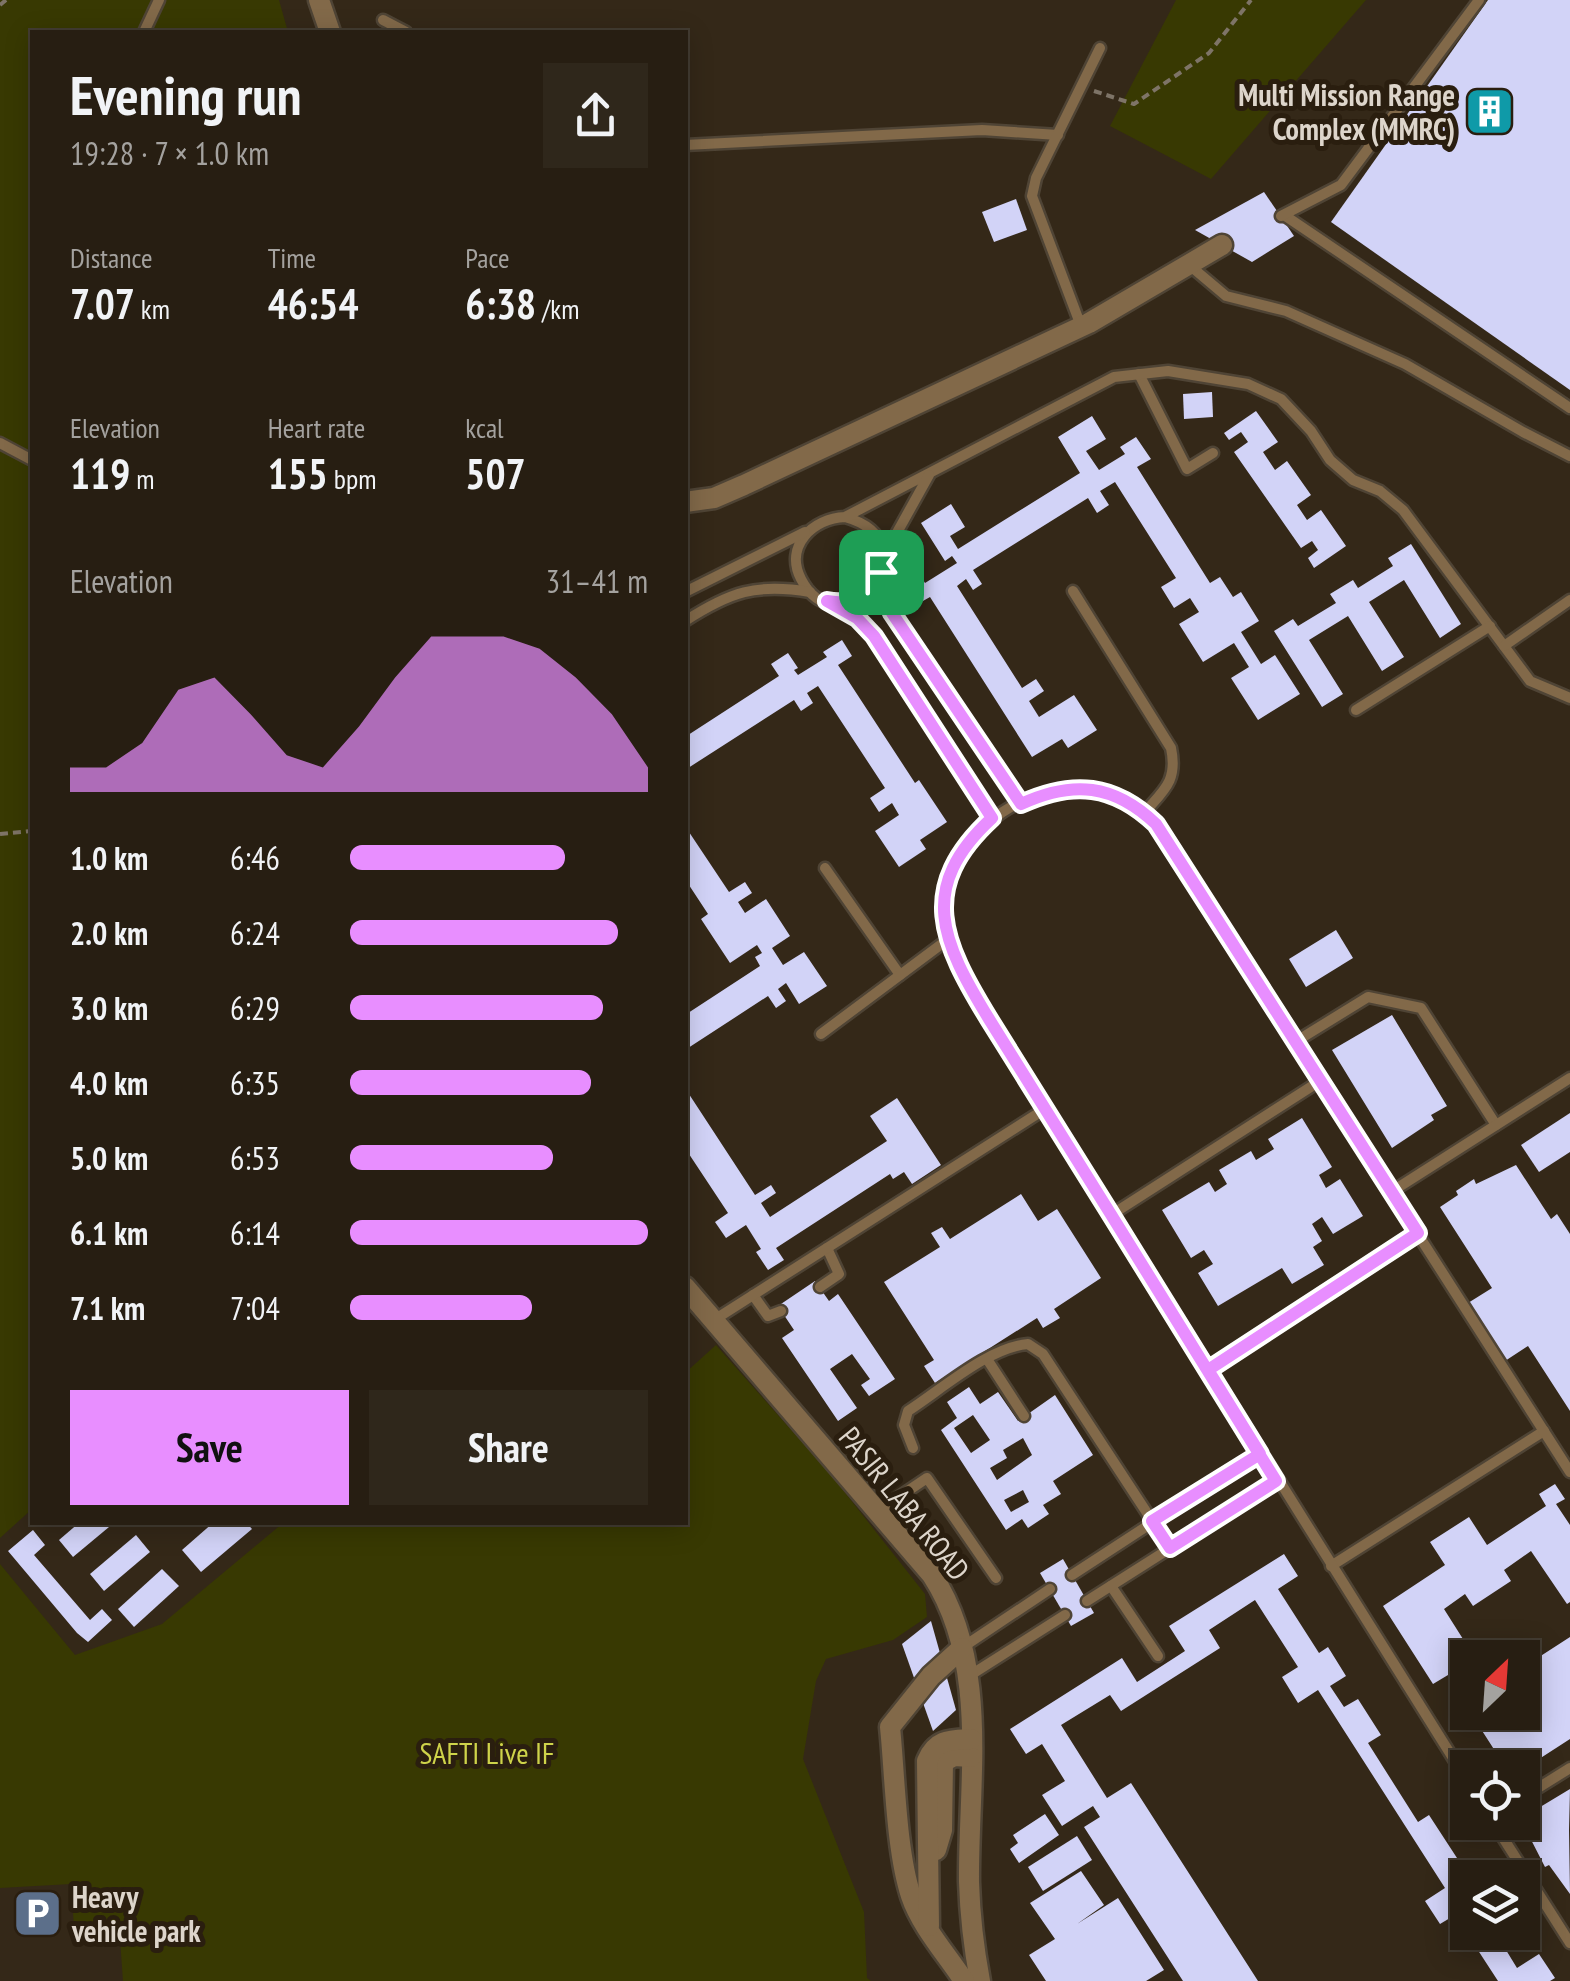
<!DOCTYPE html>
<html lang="en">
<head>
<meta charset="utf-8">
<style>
  :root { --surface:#271e12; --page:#2f271b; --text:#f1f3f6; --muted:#a4a29f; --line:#433c32; --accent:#e88eff }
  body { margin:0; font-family:"PT Sans Narrow",sans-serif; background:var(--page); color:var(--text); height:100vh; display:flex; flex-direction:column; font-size:38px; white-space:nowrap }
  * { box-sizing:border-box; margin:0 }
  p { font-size:32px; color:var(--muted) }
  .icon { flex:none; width:55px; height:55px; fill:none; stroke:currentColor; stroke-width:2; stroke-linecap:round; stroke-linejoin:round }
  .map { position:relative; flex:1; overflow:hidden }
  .drawer { position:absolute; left:30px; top:30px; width:658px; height:1495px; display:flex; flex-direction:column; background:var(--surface); border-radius:0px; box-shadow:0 5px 25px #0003,0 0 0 2px var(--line) }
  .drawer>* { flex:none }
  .needle { width:65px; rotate:25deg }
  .tools { position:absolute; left:1450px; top:1640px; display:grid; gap:20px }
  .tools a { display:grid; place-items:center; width:90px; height:90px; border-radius:0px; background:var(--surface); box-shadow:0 5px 25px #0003,0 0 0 2px var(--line); font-size:50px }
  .pin { position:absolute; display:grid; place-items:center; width:85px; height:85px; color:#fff; margin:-42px; border-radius:20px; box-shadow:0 5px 15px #0006 }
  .round { display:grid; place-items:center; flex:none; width:105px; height:105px; border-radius:0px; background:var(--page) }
  .head { display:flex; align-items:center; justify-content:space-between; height:170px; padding:0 40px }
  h1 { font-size:55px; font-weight:700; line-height:75px }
  .metrics { display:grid; grid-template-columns:repeat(3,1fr); gap:15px; height:170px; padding:10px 40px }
  .metrics div { display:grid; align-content:center }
  .metrics b { font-size:42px; font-weight:700 }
  .metrics small { font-size:28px; font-weight:400 }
  .metrics p { font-size:28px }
  .chart { height:280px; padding:20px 40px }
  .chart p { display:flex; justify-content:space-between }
  .chart svg { width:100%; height:180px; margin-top:10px; fill:var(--accent); opacity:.7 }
  .button { display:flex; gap:20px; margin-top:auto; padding:20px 40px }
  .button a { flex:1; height:115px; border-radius:0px; background:var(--accent); color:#111; font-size:40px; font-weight:700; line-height:115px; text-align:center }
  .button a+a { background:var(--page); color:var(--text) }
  ul { padding:0 40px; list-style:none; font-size:32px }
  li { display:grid; grid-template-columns:160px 120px 1fr; align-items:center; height:75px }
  li i { height:25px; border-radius:12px; background:var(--accent) }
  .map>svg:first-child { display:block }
  .green { fill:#383902 }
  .building { fill:#d2d3f7; fill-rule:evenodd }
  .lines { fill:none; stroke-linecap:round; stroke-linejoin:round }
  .lane-casing { stroke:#4f4435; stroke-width:15 }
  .street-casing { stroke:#4f4435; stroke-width:25 }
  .path { stroke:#7e7467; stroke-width:4; stroke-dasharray:8 5; stroke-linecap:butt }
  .lane { stroke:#826949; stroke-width:10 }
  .street { stroke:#826949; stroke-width:20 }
  .route-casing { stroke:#fff; stroke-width:20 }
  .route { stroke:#e88eff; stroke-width:12 }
  .labels { text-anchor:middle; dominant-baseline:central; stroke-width:10; stroke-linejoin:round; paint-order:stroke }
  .poi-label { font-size:30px; font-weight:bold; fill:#ddd5cb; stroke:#2a1e0f; text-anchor:end }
  .street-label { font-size:30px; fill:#ddd5cb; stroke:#2a1e0f }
  .park-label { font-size:30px; fill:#ced34a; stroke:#2a1e0f }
</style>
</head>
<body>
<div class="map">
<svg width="1570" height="1981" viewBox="0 0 1570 1981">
  <rect width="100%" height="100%" fill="#342818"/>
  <g class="green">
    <polygon points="0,0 279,0 288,32 32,32 32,1509 0,1538"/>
    <polygon points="1176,0 1366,0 1211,179 1110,126"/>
    <polygon points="716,1345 831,1475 925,1594 927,1617 893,1640 826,1659 816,1681 803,1759 864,1912 867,1978 871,1981 123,1981 120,1939 75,1941 71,1884 0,1888 0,1564 75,1655 162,1624 283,1523 685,1522 685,1373"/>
  </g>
  <g class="building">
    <polygon points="1488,0 1570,0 1570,390 1331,222"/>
    <polygon points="1264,192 1294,236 1252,262 1195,230"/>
    <polygon points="1016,199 1027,230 994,242 982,212"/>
    <polygon points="1212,392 1213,417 1184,419 1183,394"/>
    <polygon points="1256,411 1278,442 1263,452 1275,470 1287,461 1311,495 1297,505 1307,520 1321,510 1346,546 1314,568 1308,558 1318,550 1312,541 1301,548 1234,452 1248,442 1241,432 1229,440 1224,433"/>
    <polygon points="1092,416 1106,439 1086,451 1099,470 1125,454 1120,447 1136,437 1151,459 1137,467 1210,583 1220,577 1233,597 1241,592 1259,621 1241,632 1261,664 1275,655 1300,694 1258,720 1231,678 1249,667 1234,643 1203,662 1179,624 1199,612 1190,598 1174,608 1161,587 1176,578 1115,482 1100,491 1109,505 1097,513 1088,498 973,570 982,584 973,590 966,579 957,586 1022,688 1036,679 1044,691 1029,701 1039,717 1074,695 1097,730 1068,748 1062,739 1032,757 930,597 914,606 902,587 920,575 925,583 957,563 952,556 945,561 921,523 951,504 965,527 950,536 958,549 1080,473 1058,437"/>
    <polygon points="1411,544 1461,624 1440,638 1404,580 1369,602 1404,657 1382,671 1348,616 1309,640 1343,694 1322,707 1274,631 1293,619 1298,626 1336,603 1330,594 1353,580 1358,588 1393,566 1388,558"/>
    <polygon points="842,640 852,656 838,665 915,783 919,780 947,822 920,840 926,849 899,867 875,831 899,815 892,803 879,812 870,798 885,788 818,686 807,693 813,703 801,711 794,700 685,770 685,737 779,676 771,664 788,653 798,668 794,670 798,675 827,657 823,652"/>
    <polygon points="685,826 729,892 745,882 752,893 738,902 745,913 766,899 790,936 772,948 783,965 804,952 827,986 799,1004 786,983 778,989 786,1001 776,1008 768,996 685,1050 685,1015 760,966 755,957 762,953 757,945 730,963 701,919 708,914 685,879"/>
    <polygon points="1336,930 1353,958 1306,987 1289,959"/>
    <polygon points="1392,1015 1447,1106 1431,1115 1434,1120 1392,1148 1332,1050"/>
    <polygon points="685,1088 755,1195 771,1185 776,1193 761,1203 770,1217 887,1141 870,1116 897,1098 941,1165 912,1184 904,1172 893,1179 890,1174 776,1248 784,1260 768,1270 756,1252 761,1249 746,1225 726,1238 715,1222 728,1213 685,1148"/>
    <polygon points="1570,1113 1570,1152 1539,1172 1521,1145"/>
    <polygon points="1302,1118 1332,1167 1319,1175 1326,1188 1340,1179 1363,1216 1333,1234 1322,1217 1312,1224 1322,1241 1313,1247 1324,1265 1292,1284 1282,1268 1218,1306 1198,1273 1213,1264 1204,1250 1191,1258 1162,1210 1209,1182 1215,1192 1227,1184 1219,1170 1251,1151 1256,1160 1274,1149 1268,1139"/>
    <polygon points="1516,1165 1551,1219 1557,1214 1570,1234 1570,1411 1528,1346 1505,1361 1468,1303 1492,1288 1440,1207 1458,1195 1456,1191 1474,1179 1476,1184"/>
    <polygon points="1021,1194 1038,1221 1057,1209 1101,1278 1054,1309 1060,1318 1043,1328 1037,1318 935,1383 924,1366 934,1360 884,1282 940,1247 931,1233 942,1227 950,1239"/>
    <polygon points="815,1281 829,1301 838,1294 895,1379 869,1396 861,1385 870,1379 852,1354 830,1369 857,1408 838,1421 782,1338 794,1330 778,1306"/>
    <path d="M969,1387L980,1404L998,1392L1018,1421L1055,1395L1093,1455L1053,1481L1061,1494L1043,1505L1049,1514L1028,1528L1022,1519L1006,1530L941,1430L957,1418L947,1402ZM973,1415L990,1440L971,1453L954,1428ZM1023,1438L1032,1455L997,1480L990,1468L1007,1458L1003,1450ZM1023,1490L1029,1502L1011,1512L1004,1500Z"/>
    <polygon points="1555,1484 1565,1499 1556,1504 1570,1525 1570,1602 1567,1604 1531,1551 1504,1570 1511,1581 1473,1606 1465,1594 1444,1609 1475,1658 1468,1658 1468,1663 1433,1684 1383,1606 1445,1565 1430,1542 1469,1517 1487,1545 1546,1506 1539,1494"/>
    <polygon points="80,1522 115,1522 73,1557 59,1540"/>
    <polygon points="214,1522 246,1522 252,1529 201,1572 182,1550"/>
    <polygon points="33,1530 45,1545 34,1555 90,1620 102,1609 112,1620 88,1642 77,1633 8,1551"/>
    <polygon points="136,1535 150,1552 104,1591 90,1574"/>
    <polygon points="1284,1554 1298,1576 1278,1589 1319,1653 1328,1647 1346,1676 1330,1686 1344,1707 1358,1699 1381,1735 1368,1743 1418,1822 1429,1815 1457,1858 1448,1864 1457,1878 1469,1871 1473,1878 1468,1878 1468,1932 1495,1932 1517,1968 1539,1954 1555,1978 1550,1981 1498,1981 1455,1915 1440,1924 1425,1901 1445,1888 1318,1690 1298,1703 1282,1677 1298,1667 1255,1600 1209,1630 1220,1648 1121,1711 1110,1695 1061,1725 1107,1798 1131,1783 1258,1981 1183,1981 1084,1827 1100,1817 1093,1806 1062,1826 1042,1795 1065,1781 1042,1744 1026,1754 1010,1729 1122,1658 1137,1682 1185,1651 1169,1626"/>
    <polygon points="1063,1559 1094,1613 1071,1626 1040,1573"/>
    <polygon points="162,1569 179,1586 134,1627 118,1609"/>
    <polygon points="931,1621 956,1710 933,1731 902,1644"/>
    <polygon points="1570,1637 1570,1739 1522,1770 1506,1768 1470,1712 1522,1712 1522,1668"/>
    <polygon points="1570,1789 1569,1830 1570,1894 1549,1865 1545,1867 1522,1822 1522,1818"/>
    <polygon points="1045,1814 1059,1835 1019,1863 1010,1849 1018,1843 1013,1835"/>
    <polygon points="1077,1836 1092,1860 1043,1891 1028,1867"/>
    <polygon points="1081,1871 1104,1905 1077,1924 1118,1898 1164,1970 1146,1981 1046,1981 1029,1955 1055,1939 1030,1903"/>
  </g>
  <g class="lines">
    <defs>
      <g id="lane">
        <polyline points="383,20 406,32"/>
        <polyline points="144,32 159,0"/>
        <polyline points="685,145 982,130 1058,135"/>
        <polyline points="1284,215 1570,408"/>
        <polyline points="1281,216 1341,185 1479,0"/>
        <polyline points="1188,264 1226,296 1286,311 1405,364 1523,432 1570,456"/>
        <polyline points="1081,326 1032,196 1036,178 1100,48"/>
        <polyline points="1139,374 1187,469 1213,453"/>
        <polyline points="0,443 32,460"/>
        <path d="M845,517C937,543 839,653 801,579C784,546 813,518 845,517L1114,377L1168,371L1248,384L1281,399L1311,431L1330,460L1353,480L1380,491L1403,510L1530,681L1570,698"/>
        <polyline points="884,556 929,475"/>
        <polyline points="881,573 891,613 1021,804"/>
        <path d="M1073,591L1171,748C1178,781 1164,790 1144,813"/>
        <polyline points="685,592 805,532"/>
        <polyline points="833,604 857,618 874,636 992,818"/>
        <path d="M685,621C730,592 756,583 810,592"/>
        <polyline points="1504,646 1570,600"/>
        <polyline points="1356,710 1490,626"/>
        <polyline points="825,868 900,975"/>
        <polyline points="821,1034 947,940"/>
        <polyline points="1295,1042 1368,997 1421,1008 1496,1125"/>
        <polyline points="1391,1192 1570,1078"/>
        <polyline points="1111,1215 1320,1081"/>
        <polyline points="820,1287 839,1274 827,1248"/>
        <polyline points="753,1295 768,1316 781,1311"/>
        <polyline points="714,1320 1045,1109"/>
        <polyline points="987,1359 1024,1416"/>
        <polyline points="1208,1370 1418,1233"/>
        <path d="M913,1448L904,1425L908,1411C942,1389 989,1347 1028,1344L1043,1354L1170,1548"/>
        <polyline points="878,1511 927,1478 996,1578"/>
        <polyline points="1331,1566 1544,1431"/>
        <polyline points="1072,1575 1259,1453"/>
        <polyline points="1111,1586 1158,1656"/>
        <polyline points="1087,1601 1276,1481"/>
        <polyline points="963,1647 1050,1589"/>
        <polyline points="969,1676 1065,1615"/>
        <path d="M1468,1782L965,979C955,958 943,937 943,914C941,831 1044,765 1120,796C1133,802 1145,814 1156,825L1570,1472"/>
        <polyline points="1522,1798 1570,1768"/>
        <polyline points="1493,1822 1570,1943"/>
      </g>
      <g id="street">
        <polyline points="319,0 330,32"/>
        <polyline points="685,502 714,498 744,485 1089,323 1222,245"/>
        <path d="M685,1287L932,1575C990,1664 968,1781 969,1882C970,1915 974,1949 980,1981"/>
        <path d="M962,1648L931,1676L890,1727C895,1776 896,1850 911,1896C921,1926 947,1955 964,1981"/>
        <polyline points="936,1850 942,1830 943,1762 954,1756 971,1757"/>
        <path d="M929,1926L927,1761C936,1739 950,1740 971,1739"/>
      </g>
    </defs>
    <use href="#lane" class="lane-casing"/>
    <use href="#street" class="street-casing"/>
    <g class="path">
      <polyline points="0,5 6,0"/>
      <polyline points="1094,91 1134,104 1209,53 1251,0"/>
      <polyline points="0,834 32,831"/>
    </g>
    <use href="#lane" class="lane"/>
    <use href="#street" class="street"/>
  </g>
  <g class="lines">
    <defs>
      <path id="route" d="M881,572C871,595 853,606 827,601L857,618L874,636L992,818C916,888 942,942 989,1019C1085,1173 1181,1326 1276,1481L1170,1548L1152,1521L1260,1454L1208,1370L1418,1233L1156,824C1114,784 1073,780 1021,804L892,613L883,590L881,572"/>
    </defs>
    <use href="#route" class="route-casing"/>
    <use href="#route" class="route"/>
  </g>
  <defs>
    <symbol id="building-square" viewBox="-11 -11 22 22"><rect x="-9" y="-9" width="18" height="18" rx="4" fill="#0f9aa8" stroke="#2a1e0f"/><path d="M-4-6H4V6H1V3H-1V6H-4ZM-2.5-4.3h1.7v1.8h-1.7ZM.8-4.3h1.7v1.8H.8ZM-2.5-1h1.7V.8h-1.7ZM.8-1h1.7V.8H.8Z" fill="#fff"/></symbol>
    <symbol id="parking-square" viewBox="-11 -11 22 22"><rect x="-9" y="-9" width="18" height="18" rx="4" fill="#5c6f8a" stroke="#2a1e0f"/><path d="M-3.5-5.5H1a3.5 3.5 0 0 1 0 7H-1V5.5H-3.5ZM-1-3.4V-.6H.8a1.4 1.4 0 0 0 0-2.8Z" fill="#fff"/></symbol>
  </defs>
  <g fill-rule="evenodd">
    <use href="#building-square" x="1462" y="84" width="55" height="55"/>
    <use href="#parking-square" x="10" y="1886" width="55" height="55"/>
  </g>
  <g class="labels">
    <g class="poi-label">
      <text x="1455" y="94">Multi Mission Range<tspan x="1455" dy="34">Complex (MMRC)</tspan></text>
      <text x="72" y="1896" text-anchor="start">Heavy<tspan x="72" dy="34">vehicle park</tspan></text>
    </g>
    <g class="street-label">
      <text transform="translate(905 1503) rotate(51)">PASIR LABA ROAD</text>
    </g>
    <g class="park-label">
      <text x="487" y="1752">SAFTI Live IF</text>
    </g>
  </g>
</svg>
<div class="tools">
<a><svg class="needle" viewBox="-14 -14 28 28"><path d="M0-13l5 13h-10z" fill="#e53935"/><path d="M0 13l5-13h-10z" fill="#a4a29f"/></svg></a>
<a><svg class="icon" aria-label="locate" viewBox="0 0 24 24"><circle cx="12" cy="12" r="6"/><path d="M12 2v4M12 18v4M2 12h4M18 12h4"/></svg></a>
<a><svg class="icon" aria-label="layers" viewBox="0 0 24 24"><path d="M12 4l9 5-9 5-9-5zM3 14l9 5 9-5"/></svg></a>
</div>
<div class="pin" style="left:881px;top:572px;background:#1e9e55"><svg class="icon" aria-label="arrive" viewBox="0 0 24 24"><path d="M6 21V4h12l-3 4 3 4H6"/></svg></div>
<section class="drawer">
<div class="head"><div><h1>Evening run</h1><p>19:28 · 7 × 1.0 km</p></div><a class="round"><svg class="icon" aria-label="share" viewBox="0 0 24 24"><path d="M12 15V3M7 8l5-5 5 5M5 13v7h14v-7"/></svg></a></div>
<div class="metrics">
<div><p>Distance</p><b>7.07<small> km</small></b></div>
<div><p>Time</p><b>46:54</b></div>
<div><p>Pace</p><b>6:38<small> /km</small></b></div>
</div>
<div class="metrics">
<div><p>Elevation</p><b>119<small> m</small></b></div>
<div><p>Heart rate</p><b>155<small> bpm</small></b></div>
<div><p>kcal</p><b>507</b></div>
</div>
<div class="chart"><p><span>Elevation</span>31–41 m</p>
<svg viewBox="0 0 160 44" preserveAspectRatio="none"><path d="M0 44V38L10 38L20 32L30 19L40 16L50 25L60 35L70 38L80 28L90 16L100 6L110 6L120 6L130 9L140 16L150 25L160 38V44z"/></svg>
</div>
<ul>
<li><b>1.0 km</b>6:46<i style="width:72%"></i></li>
<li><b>2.0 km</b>6:24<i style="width:90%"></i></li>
<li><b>3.0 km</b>6:29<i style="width:85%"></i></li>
<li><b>4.0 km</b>6:35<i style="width:81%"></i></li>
<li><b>5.0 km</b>6:53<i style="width:68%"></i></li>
<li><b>6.1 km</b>6:14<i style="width:100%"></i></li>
<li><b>7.1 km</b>7:04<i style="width:61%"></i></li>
</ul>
<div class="button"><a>Save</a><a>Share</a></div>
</section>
</div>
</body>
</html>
